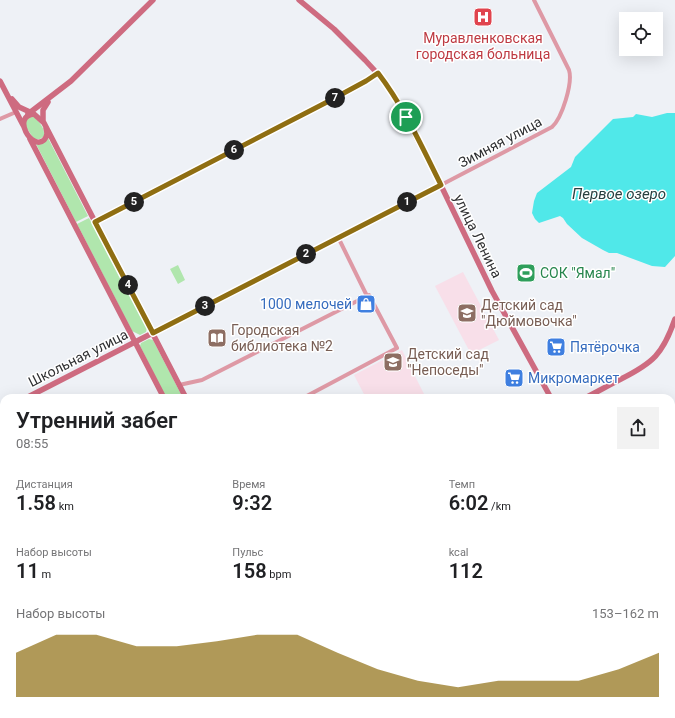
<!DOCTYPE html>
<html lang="ru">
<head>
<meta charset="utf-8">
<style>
  :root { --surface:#fff; --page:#f2f2f2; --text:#202124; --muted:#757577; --accent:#8f6e12 }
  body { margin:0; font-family:Roboto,sans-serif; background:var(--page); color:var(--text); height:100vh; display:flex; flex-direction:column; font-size:15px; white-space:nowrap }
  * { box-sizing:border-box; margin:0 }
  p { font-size:13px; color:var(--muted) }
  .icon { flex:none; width:22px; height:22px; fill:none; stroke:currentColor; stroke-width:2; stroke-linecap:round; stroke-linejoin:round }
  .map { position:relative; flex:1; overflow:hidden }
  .side { position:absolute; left:0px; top:394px; width:675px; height:324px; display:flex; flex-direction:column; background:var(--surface); border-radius:12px 12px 0 0; box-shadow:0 4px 16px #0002 }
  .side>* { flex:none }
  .controls { position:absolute; left:619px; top:12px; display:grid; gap:8px }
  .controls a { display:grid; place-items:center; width:44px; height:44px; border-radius:0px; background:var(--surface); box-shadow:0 4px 16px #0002; font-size:20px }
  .pin { position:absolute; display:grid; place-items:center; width:34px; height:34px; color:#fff; margin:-17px; border:2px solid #fff; border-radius:50%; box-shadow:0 1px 4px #0007 }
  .km { position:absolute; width:20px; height:20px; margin:-10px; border-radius:50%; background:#222; color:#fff; font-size:11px; line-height:20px; text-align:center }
  .round { display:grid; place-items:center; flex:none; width:42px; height:42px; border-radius:0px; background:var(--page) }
  .headline { display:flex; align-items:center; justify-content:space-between; height:68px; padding:0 16px }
  h1 { font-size:22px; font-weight:600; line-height:30px }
  .metrics { display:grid; grid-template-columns:repeat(3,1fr); gap:6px; height:68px; padding:4px 16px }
  .metrics div { display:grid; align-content:center }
  .metrics b { font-size:20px; font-weight:600 }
  .metrics small { font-size:11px; font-weight:400 }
  .metrics p { font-size:11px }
  .chart { height:112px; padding:8px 16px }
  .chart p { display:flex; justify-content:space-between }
  .chart svg { width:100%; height:72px; margin-top:4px; fill:var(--accent); opacity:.7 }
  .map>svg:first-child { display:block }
  .education { fill:#f8dfe9 }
  .green { fill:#b0e6ad }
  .water { fill:#50e8e9 }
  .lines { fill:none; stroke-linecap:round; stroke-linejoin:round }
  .street { stroke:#de99a5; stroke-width:4 }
  .secondary { stroke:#ce6b80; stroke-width:5.5 }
  .route-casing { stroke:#fff; stroke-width:8 }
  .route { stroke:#8f6e12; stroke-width:5 }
  .labels { text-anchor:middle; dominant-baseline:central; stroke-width:3; stroke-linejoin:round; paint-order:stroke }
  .health-label { font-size:14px; fill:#be3a42; stroke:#fff }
  .street-label { font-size:14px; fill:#2f3032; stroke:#fff }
  .leisure-label { font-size:14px; fill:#27864d; stroke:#fff; text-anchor:start }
  .shop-label { font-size:14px; fill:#366cbe; stroke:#fff; text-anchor:start }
  .education-label { font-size:14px; fill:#785e54; stroke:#fff; text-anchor:start }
  .water-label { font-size:15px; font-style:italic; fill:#284141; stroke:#fff }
</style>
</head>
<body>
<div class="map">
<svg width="675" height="718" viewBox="0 0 675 718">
  <rect width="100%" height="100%" fill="#eef1f6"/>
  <g class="education">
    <polygon points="463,272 499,340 471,354 435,286"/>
    <polygon points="402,350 426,398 366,398 354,375"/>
    <polygon points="428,714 504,714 497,718 430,718"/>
  </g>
  <g class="green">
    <path d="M33,116C39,122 45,127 44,136L40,139H34L26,127V119Z"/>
    <polygon points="48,138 88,216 76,222 36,144 42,144"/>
    <polygon points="89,218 147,328 146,332 140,335 132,331 77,224"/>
    <polygon points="178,265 185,280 178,284 170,269"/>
    <polygon points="149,339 153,340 183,398 166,398 140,346 141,343"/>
    <polygon points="331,714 359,714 361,718 333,718"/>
  </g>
  <polygon class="water" points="667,113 675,113 675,256 665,267 652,266 617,253 609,253 603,250 582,238 567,224 563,218 560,216 539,223 535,219 532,213 534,201 537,193 571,167 575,157 613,119 633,117 636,114 652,117"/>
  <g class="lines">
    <g class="street">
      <polyline points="0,119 16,112"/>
      <path d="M441,185L552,127C562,118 573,83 569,70L534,0"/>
      <polyline points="95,222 331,100 366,81 377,73"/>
      <polyline points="338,237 367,296"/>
      <polyline points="179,385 202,380 369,295 397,348 303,398"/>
      <polyline points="671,547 675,545"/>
      <polyline points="664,718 675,713"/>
    </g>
    <g class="secondary">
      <polyline points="299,0 334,29 365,60 377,73 393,94 434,171 492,291 551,398"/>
      <polyline points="0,81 23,125"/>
      <polyline points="12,99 19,107 32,113"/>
      <polyline points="28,114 71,81 153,0"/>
      <polyline points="43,121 43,110 48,102"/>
      <path d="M46,128C47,132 48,136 44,140C32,151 11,116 34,114L44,123L186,398"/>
      <polyline points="30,139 164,398"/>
      <polyline points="26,398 441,185"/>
      <path d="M585,398C597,392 609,385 621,379C653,363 663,354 675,319"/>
      <polyline points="0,411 4,409"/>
      <polyline points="671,627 675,634"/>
      <polyline points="0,700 4,698"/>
      <polyline points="328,714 330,718"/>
      <polyline points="362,714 365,718"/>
      <polyline points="516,718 524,714"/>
    </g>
  </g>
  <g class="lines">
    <defs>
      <path id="route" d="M378,73C404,107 422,147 441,185L153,333L95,222L331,100L366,81Z"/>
    </defs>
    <use href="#route" class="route-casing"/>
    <use href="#route" class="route"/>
  </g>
  <defs>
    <symbol id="hospital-square" viewBox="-11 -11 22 22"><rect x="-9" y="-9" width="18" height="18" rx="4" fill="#e0444e" stroke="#fff"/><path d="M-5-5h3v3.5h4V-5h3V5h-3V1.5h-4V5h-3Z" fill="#fff"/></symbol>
    <symbol id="stadium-square" viewBox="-11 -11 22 22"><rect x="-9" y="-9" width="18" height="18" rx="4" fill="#2e9e5b" stroke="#fff"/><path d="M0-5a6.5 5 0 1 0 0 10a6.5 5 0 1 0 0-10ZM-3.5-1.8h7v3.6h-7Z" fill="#fff"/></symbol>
    <symbol id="shop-square" viewBox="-11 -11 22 22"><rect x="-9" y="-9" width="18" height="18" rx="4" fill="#3f7fe0" stroke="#fff"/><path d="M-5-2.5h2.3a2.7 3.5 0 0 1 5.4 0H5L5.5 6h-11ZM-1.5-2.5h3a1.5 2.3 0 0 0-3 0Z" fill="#fff"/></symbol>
    <symbol id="school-square" viewBox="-11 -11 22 22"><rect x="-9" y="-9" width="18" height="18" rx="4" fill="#8d6e63" stroke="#fff"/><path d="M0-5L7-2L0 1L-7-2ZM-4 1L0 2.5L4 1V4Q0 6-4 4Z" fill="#fff"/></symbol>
    <symbol id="library-square" viewBox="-11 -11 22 22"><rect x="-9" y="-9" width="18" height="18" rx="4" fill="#8d6e63" stroke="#fff"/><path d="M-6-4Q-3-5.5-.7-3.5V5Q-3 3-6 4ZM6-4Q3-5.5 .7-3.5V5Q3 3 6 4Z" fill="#fff"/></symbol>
    <symbol id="supermarket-square" viewBox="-11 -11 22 22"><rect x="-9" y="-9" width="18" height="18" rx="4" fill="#3f7fe0" stroke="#fff"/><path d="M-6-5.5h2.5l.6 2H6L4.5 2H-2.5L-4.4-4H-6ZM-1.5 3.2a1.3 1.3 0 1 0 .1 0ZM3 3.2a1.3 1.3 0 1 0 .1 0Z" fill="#fff"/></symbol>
  </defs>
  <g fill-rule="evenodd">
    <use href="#hospital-square" x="472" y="6" width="22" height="22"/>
    <use href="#stadium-square" x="515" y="262" width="22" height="22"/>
    <use href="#shop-square" x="355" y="293" width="22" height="22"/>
    <use href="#school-square" x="456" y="302" width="22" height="22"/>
    <use href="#library-square" x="206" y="327" width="22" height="22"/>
    <use href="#supermarket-square" x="545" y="336" width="22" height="22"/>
    <use href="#school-square" x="382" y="351" width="22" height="22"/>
    <use href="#supermarket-square" x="503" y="367" width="22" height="22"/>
  </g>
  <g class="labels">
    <g class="health-label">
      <text x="483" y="38">Муравленковская<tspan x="483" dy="16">городская больница</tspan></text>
    </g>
    <g class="street-label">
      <text transform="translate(500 142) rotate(-28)">Зимняя улица</text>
      <text transform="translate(478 236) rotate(64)">улица Ленина</text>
      <text transform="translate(78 358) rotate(-27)">Школьная улица</text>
    </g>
    <g class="leisure-label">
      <text x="540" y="273">СОК "Ямал"</text>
    </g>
    <g class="shop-label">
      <text x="352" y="304" text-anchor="end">1000 мелочей</text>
      <text x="570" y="347">Пятёрочка</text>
      <text x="528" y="378">Микромаркет</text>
    </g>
    <g class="education-label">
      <text x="481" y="305">Детский сад<tspan x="481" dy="16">"Дюймовочка"</tspan></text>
      <text x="231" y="330">Городская<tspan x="231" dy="16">библиотека №2</tspan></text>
      <text x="407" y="354">Детский сад<tspan x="407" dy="16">"Непоседы"</tspan></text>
    </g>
    <g class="water-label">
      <text x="619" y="194">Первое озеро</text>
    </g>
  </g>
</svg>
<div class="controls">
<a><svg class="icon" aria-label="locate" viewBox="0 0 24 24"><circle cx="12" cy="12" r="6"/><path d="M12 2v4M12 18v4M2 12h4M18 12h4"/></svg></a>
</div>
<div class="pin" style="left:406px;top:117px;background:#1e9e55"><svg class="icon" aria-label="arrive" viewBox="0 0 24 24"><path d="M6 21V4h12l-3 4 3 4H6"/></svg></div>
<b class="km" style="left:407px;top:202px">1</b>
<b class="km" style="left:306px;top:254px">2</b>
<b class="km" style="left:205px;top:306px">3</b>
<b class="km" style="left:128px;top:285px">4</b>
<b class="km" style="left:134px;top:202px">5</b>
<b class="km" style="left:234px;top:150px">6</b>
<b class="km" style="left:335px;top:98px">7</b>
<section class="side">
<div class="headline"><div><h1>Утренний забег</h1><p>08:55</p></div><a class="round"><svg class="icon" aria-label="share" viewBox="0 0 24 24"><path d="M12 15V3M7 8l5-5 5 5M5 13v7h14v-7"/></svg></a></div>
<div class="metrics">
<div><p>Дистанция</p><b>1.58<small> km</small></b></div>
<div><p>Время</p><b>9:32</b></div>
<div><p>Темп</p><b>6:02<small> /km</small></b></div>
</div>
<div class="metrics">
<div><p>Набор высоты</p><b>11<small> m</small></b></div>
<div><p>Пульс</p><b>158<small> bpm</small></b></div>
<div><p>kcal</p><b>112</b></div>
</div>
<div class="chart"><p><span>Набор высоты</span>153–162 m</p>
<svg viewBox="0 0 160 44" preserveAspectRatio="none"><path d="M0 44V17L10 6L20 6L30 13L40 13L50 10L60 6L70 6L80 17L90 27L100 34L110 38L120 34L130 34L140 34L150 27L160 17V44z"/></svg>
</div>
</section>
</div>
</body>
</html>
